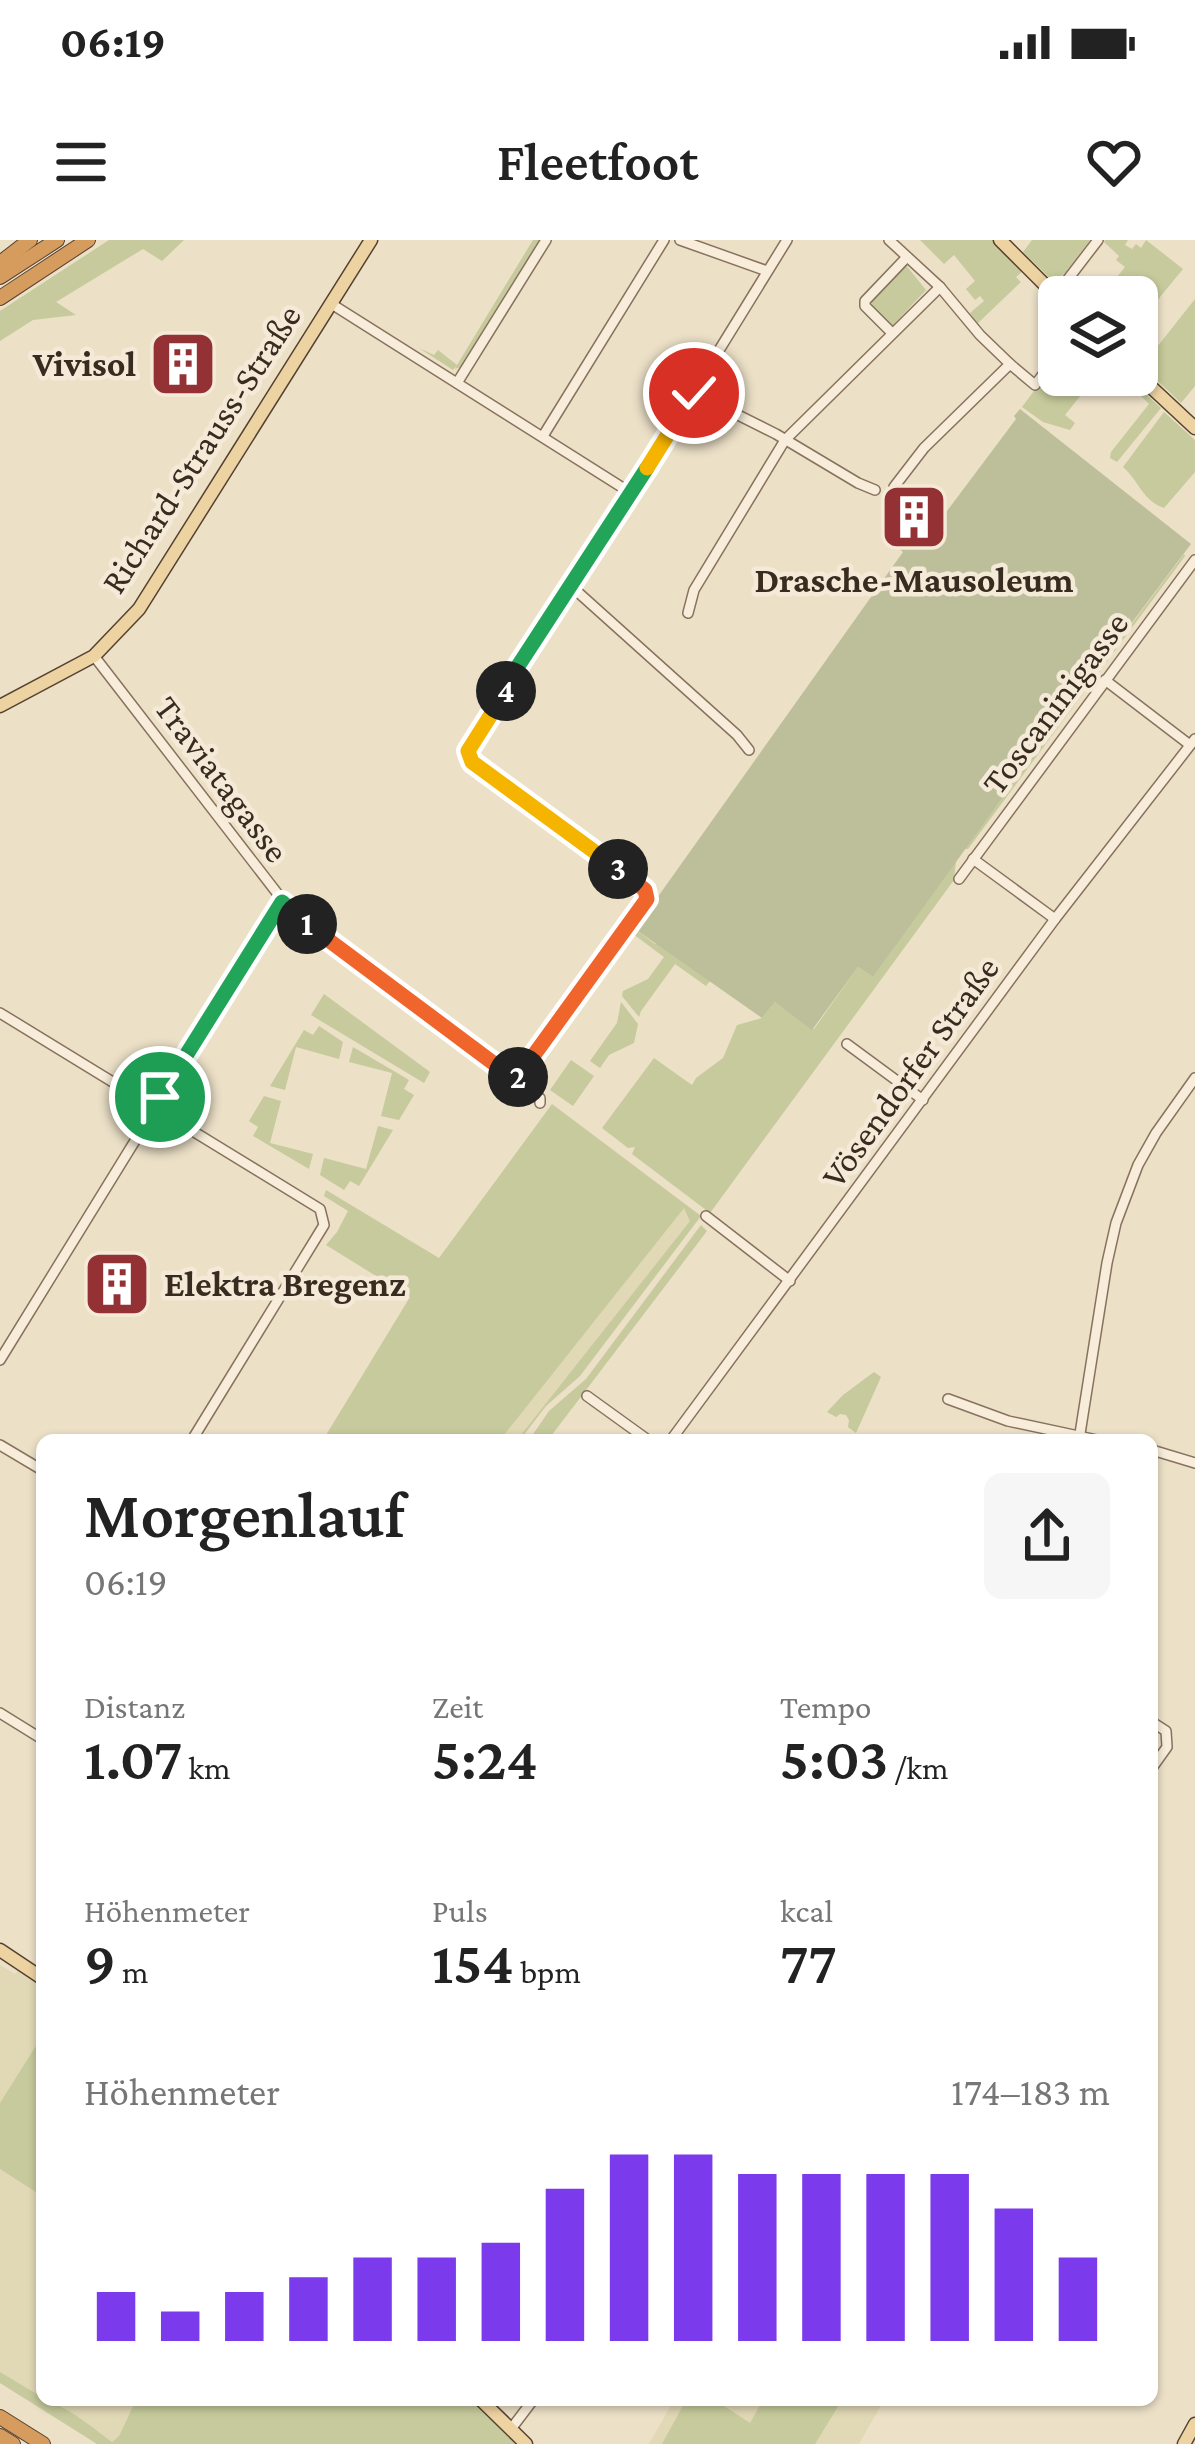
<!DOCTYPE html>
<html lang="de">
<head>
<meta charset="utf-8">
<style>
  :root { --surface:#fff; --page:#f6f6f6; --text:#222; --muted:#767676; --accent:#7c3aed }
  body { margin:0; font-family:"Crimson Pro",serif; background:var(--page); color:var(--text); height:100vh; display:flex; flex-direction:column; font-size:45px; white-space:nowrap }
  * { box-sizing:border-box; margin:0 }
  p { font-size:39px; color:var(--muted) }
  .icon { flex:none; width:66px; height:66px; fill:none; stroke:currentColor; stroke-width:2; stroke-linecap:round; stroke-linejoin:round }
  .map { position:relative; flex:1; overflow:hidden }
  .side { position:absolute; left:36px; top:1194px; width:1122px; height:972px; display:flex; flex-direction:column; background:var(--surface); border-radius:18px; box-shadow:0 3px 9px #0004 }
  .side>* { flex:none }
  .controls { position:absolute; left:1038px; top:36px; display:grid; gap:24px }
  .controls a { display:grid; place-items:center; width:120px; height:120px; border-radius:18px; background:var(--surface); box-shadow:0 3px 9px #0004; font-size:60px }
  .pin { position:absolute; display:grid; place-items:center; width:102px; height:102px; color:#fff; margin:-51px; border:6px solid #fff; border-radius:50%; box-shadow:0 3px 12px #0007 }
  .km { position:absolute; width:60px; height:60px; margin:-30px; border-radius:50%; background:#222; color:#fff; font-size:33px; line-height:60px; text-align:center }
  .round { display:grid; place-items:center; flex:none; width:126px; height:126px; border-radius:18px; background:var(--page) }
  .headline { display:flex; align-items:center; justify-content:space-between; height:204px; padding:0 48px }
  h1 { font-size:66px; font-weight:600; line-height:90px }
  .metrics { display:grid; grid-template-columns:repeat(3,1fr); gap:18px; height:204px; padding:12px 48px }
  .metrics div { display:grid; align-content:center }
  .metrics b { font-size:60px; font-weight:600 }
  .metrics small { font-size:33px; font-weight:400 }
  .metrics p { font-size:33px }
  .chart { height:336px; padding:24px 48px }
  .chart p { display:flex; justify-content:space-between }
  .chart svg { width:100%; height:216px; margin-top:12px; stroke:var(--accent); stroke-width:6 }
  .status { display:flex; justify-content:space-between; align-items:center; height:84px; padding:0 60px; background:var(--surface); direction:ltr }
  .status svg { height:33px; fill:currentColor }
  header { display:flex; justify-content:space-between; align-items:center; height:156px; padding:0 48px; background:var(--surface); font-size:54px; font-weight:600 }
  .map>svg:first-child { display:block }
  .farmland { fill:#e1d8b5 }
  .green { fill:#c6ca9c }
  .cemetery { fill:#bcbf9a }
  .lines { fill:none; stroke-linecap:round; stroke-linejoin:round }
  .minor-casing { stroke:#87725e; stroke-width:12 }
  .major-casing { stroke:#554131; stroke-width:15 }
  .highway-casing { stroke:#554131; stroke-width:16 }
  .minor { stroke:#f7edda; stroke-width:9 }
  .major { stroke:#edd2a2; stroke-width:12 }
  .highway { stroke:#d69c5e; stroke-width:14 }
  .split-1-casing { stroke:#fff; stroke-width:24 }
  .split-2-casing { stroke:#fff; stroke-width:24 }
  .split-3-casing { stroke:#fff; stroke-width:24 }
  .split-4-casing { stroke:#fff; stroke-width:24 }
  .split-5-casing { stroke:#fff; stroke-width:24 }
  .split-6-casing { stroke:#fff; stroke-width:24 }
  .split-1 { stroke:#22a559; stroke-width:15 }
  .split-2 { stroke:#f0652b; stroke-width:15 }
  .split-3 { stroke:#f0652b; stroke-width:15 }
  .split-4 { stroke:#f5b400; stroke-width:15 }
  .split-5 { stroke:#22a559; stroke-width:15 }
  .split-6 { stroke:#f5b400; stroke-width:15 }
  .labels { text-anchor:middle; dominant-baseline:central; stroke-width:9; stroke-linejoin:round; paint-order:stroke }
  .poi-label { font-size:36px; font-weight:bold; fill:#382b20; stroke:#f4ead7; text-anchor:end }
  .street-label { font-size:36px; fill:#382b20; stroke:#f4ead7 }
</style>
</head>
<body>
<div class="status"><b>06:19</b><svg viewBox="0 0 49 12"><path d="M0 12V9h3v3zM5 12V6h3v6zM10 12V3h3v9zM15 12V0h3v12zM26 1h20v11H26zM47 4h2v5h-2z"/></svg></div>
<header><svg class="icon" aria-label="menu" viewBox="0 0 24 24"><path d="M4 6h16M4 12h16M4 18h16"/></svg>Fleetfoot<svg class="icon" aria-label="heart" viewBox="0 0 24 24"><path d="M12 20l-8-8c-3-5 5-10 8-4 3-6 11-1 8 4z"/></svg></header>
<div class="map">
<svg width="1195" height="2204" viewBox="0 0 1195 2204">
  <rect width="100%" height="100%" fill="#ece0c7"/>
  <g class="farmland">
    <polygon points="683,967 691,980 601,1094 517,1200 500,1200"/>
    <polygon points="0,1725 15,1734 18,1730 42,1746 42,1796 0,1863"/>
    <polygon points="0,1929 42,1956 42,2157 0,2132"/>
    <polygon points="48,2160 136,2160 119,2196 112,2202"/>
    <polygon points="674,2160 884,2160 859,2204 649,2204"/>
  </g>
  <g class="green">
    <polygon points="109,0 184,0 162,21 143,9 56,62 76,75 33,80 0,101 0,71"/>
    <polygon points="533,0 540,0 461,127 455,129 456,126 453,130 419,108 434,115 438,110 457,125"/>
    <polygon points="920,0 993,0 1024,30 1016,37 1021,42 977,84 970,73 984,61 980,56 975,60 966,49 975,41 954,15 944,24"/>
    <polygon points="1032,0 1090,0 1065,33 1054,42 1023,12"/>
    <polygon points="1105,0 1128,0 1125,5 1132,9 1136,4 1141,8 1146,0 1183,29 1137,85 1137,57 1101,57 1125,27 1116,20 1119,16 1104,2"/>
    <polygon points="905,24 926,50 892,86 873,67 870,59"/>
    <polygon points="1195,59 1195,146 1181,163 1142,126"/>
    <polygon points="1059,117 1059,135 1097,135 1065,175 1075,183 1070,190 1043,182 1022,167"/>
    <polygon points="1125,135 1161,168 1117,222 1110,218 1111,212 1149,164 1124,139"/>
    <path d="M1164,172L1195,200V232L1164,268C1143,261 1139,241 1123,227Z"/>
    <polygon points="1184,314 1185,316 968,609 964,609"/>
    <polygon points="956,620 954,640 710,973 632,914 635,907 628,908 602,888 654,818 692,845 696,838 723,818 737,785 762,778 775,762 814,789 858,727 873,737"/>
    <polygon points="635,689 655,704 657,703 710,741 706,746 675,724 641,771 639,777 622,756 623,751 648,739 664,717 633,694"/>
    <polygon points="324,754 430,832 424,843 311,775"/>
    <polygon points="621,762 638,784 634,803 609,815 600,828 590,821 617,783"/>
    <polygon points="319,786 343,802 339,819 296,807 285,850 270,846 304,790 313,795"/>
    <polygon points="353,807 409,840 404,849 414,855 399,880 381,876 392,833 349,822"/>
    <polygon points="571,820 594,836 573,866 550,850"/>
    <polygon points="264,856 281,861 270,903 313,914 309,929 253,896 258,887 249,881"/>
    <polygon points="552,864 701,976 580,1136 546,1166 520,1200 517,1200 690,981 684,968 500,1200 323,1200 410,1057 326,1005 337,992 348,971 324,956 326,950 439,1018"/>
    <polygon points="378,886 393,890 359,946 350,941 344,950 320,935 324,918 366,929"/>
    <polygon points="701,985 707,991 548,1200 529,1200 549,1171 586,1139"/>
    <polygon points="874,1132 881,1137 856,1193 848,1187 849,1180 846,1175 840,1174 836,1177 827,1172 843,1155"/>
    <polygon points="42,1796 42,1956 0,1929 0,1863"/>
    <path d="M0,2132L42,2157V2160C67,2165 91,2187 112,2202L119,2196L136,2160H472L515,2204H97L0,2143Z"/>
    <polygon points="686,2160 724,2166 750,2183 763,2160 842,2160 815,2204 662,2204"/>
  </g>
  <path class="cemetery" d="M1020,169L1191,304L1049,493L873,737L858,727L812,790L775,762L762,778L635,689L903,312L895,305C896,289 913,274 921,263H927L944,275L1016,179L1014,176Z"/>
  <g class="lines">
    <defs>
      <g id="minor">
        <polyline points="680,0 767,31"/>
        <polyline points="889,0 940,47 980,95 1010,124"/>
        <polyline points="1055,56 1098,0"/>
        <polyline points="330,63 631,253"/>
        <polyline points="892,93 865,66 865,61 907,17"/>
        <polyline points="457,143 546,0"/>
        <polyline points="694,153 776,194 858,243 875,250"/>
        <polyline points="543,196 664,0"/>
        <polyline points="894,247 924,208 1010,124 1035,145 1059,113"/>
        <polyline points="571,346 737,495 749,510"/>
        <polyline points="688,373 694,350 785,200 940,47"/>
        <polyline points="94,416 294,675 516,840 540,858 540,863"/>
        <polyline points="1105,440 1190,505"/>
        <polyline points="973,619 1055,679"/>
        <polyline points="959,639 1195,320"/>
        <polyline points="0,773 320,969 324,985 192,1200"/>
        <polyline points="847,804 923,860"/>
        <polyline points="516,840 648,654 472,522 468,511 489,481 509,440 631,253 787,0"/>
        <polyline points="706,976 790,1041"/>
        <polyline points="0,1120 282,662"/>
        <polyline points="587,1156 648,1200"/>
        <polyline points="948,1159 1008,1181 1097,1200"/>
        <polyline points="671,1200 1055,679 1195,499"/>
        <polyline points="1079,1200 1107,1023 1116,983 1138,925 1156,893 1195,838"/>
        <polyline points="0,1205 42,1230"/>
        <polyline points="1152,1210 1195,1223"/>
        <polyline points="0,1473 42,1499"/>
        <polyline points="1152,1482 1166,1491 1167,1507 1152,1528"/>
        <polyline points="511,2189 533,2160"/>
      </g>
      <g id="major">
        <polyline points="1000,0 1059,59"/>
        <polyline points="1137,134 1195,188"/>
        <polyline points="0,466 94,416 139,369 371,0"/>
        <polyline points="0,1710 42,1738"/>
        <polyline points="481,2160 526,2204"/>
        <polyline points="1184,2204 1195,2184"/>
      </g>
      <g id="highway">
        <polyline points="0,23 30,0"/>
        <polyline points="0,37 57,0"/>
        <polyline points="0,58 88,0"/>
        <polyline points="0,2177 43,2204"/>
        <polyline points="0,2196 13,2204"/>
      </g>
    </defs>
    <use href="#minor" class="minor-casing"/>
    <use href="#major" class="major-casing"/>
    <use href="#highway" class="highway-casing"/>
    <use href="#minor" class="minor"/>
    <use href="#major" class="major"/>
    <use href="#highway" class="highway"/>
  </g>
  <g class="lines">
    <defs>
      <polyline id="split-1" points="160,857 282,662 307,684"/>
      <polyline id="split-2" points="307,684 516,840 518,837"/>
      <polyline id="split-3" points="518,837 647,659 645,650 618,629"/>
      <polyline id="split-4" points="506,451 468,511 472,522 618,629"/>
      <polyline id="split-5" points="506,451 509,440 647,228"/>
      <polyline id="split-6" points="647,228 694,153"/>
    </defs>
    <use href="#split-1" class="split-1-casing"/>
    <use href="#split-2" class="split-2-casing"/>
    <use href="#split-3" class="split-3-casing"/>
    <use href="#split-4" class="split-4-casing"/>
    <use href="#split-5" class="split-5-casing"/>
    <use href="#split-6" class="split-6-casing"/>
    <use href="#split-1" class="split-1"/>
    <use href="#split-2" class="split-2"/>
    <use href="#split-3" class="split-3"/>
    <use href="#split-4" class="split-4"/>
    <use href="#split-5" class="split-5"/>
    <use href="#split-6" class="split-6"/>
  </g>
  <defs>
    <symbol id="building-square" viewBox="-11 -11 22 22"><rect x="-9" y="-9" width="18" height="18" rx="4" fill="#933135" stroke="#f4ead7"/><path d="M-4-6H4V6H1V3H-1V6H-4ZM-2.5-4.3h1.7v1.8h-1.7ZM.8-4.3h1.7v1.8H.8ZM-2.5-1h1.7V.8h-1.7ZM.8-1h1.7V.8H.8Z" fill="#fff"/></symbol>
  </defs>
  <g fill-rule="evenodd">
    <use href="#building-square" x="145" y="86" width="76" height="76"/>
    <use href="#building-square" x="876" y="239" width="76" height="76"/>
    <use href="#building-square" x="79" y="1006" width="76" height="76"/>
  </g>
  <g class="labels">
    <g class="poi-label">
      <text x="136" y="124">Vivisol</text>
      <text x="914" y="340" text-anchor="middle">Drasche-Mausoleum</text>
      <text x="164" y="1044" text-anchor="start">Elektra Bregenz</text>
    </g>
    <g class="street-label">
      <text transform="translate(201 209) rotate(-57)">Richard-Strauss-Straße</text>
      <text transform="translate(1055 463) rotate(-53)">Toscaninigasse</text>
      <text transform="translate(222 539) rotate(53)">Traviatagasse</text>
      <text transform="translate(910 832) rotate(-54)">Vösendorfer Straße</text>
    </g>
  </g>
</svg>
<div class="controls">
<a><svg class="icon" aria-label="layers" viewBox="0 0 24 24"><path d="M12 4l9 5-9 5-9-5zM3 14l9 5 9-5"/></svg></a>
</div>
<div class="pin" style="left:160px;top:857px;background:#1e9e55"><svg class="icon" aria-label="arrive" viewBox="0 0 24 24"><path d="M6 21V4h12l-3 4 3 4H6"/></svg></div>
<div class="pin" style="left:694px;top:153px;background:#d93025"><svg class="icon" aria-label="check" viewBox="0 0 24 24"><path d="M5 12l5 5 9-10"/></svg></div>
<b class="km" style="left:307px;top:684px">1</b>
<b class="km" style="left:518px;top:837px">2</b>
<b class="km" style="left:618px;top:629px">3</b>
<b class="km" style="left:506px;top:451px">4</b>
<section class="side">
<div class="headline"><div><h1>Morgenlauf</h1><p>06:19</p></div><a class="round"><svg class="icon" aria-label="share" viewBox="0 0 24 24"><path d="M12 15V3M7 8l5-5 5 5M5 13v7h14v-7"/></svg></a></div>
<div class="metrics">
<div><p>Distanz</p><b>1.07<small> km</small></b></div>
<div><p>Zeit</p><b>5:24</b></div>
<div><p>Tempo</p><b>5:03<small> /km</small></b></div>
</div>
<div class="metrics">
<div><p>Höhenmeter</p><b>9<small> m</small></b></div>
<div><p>Puls</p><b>154<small> bpm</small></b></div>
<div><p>kcal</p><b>77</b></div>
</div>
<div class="chart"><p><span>Höhenmeter</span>174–183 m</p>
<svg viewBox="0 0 160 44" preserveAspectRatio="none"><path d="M5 44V34M15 44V38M25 44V34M35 44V31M45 44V27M55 44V27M65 44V24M75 44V13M85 44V6M95 44V6M105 44V10M115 44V10M125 44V10M135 44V10M145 44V17M155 44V27"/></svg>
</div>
</section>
</div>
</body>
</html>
